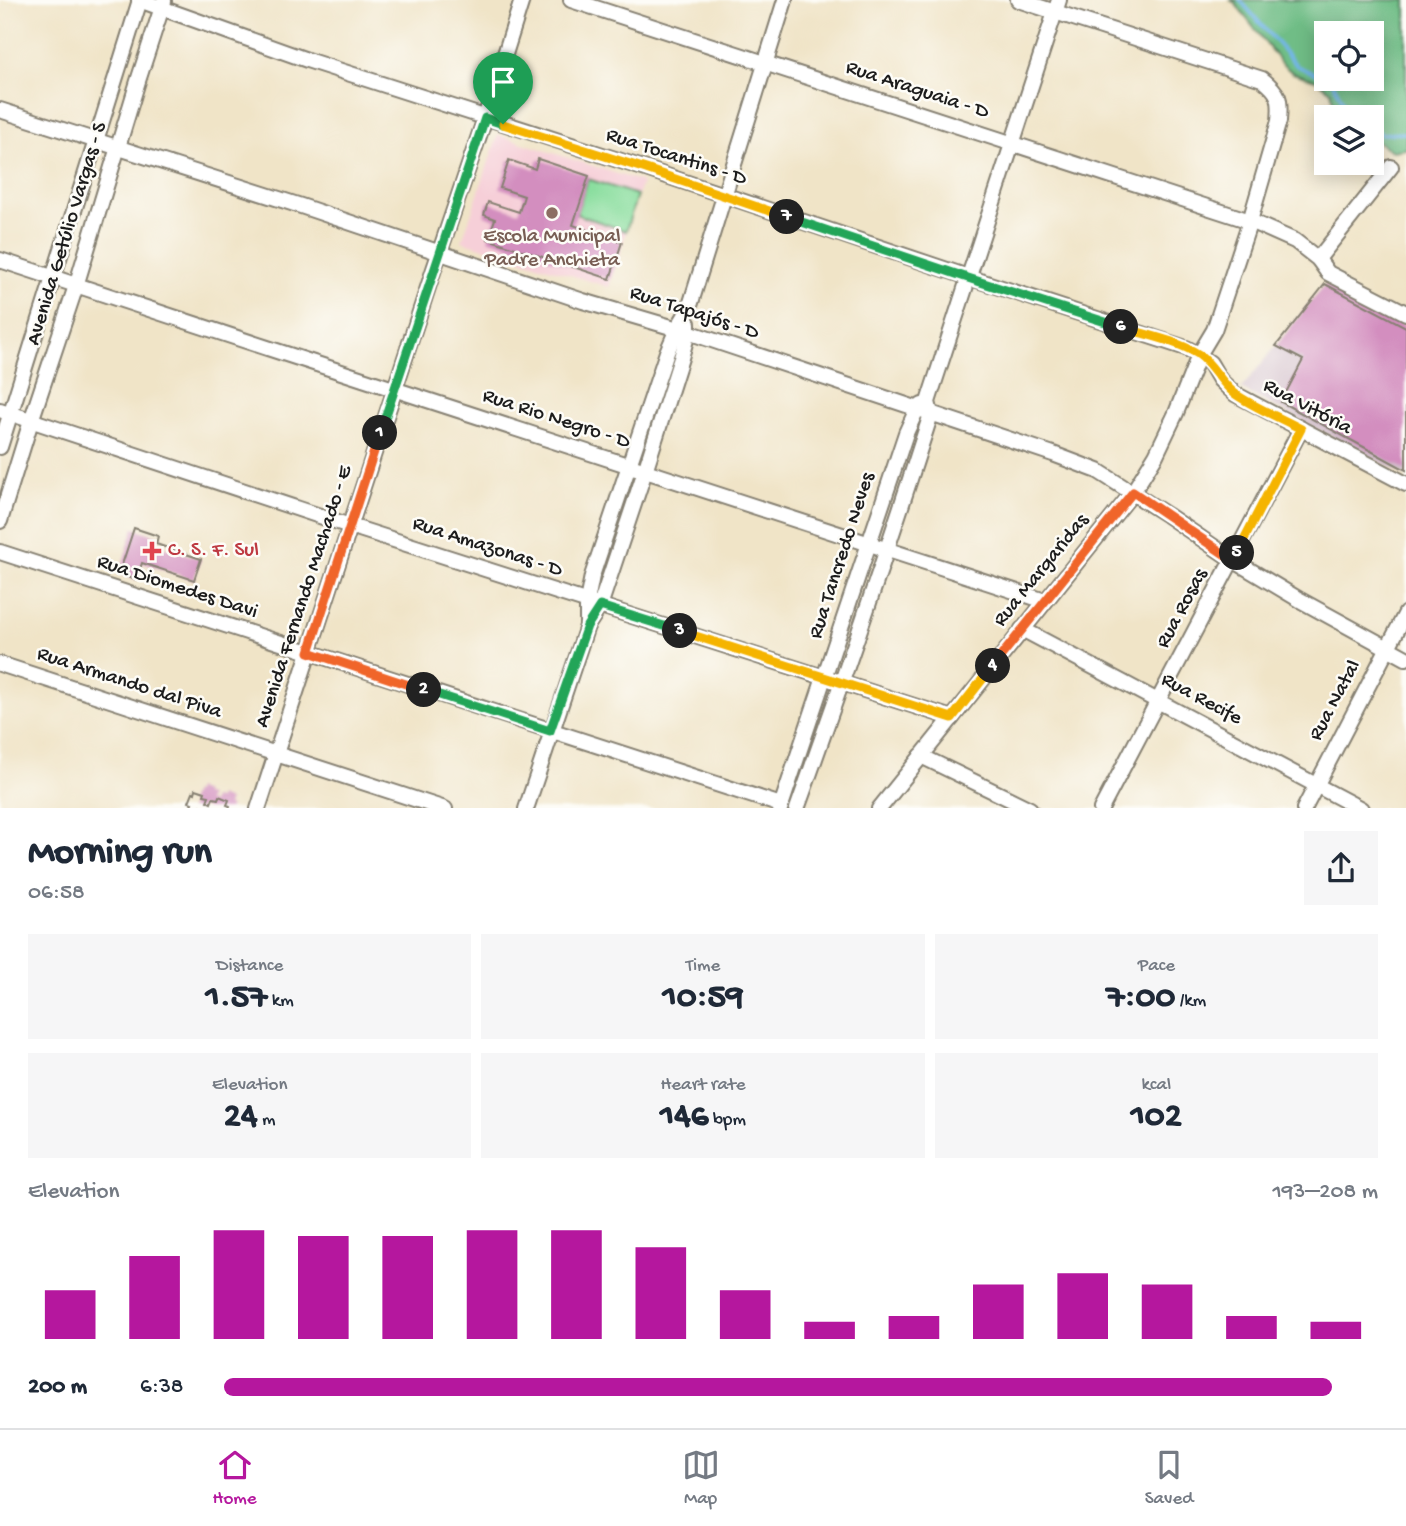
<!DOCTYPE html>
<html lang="en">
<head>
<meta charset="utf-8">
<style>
  :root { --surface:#fff; --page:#f6f6f7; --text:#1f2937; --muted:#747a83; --line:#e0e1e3; --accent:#b5179e }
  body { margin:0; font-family:"Gochi Hand",sans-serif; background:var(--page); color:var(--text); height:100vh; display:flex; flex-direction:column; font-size:26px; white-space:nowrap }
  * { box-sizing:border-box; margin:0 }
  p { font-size:23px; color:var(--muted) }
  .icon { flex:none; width:38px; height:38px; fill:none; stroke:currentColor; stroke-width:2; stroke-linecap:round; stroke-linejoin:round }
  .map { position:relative; height:808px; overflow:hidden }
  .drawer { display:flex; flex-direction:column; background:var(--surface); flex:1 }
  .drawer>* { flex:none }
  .buttons { position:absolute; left:1314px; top:21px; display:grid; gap:14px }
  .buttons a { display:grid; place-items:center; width:70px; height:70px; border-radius:0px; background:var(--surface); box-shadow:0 4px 18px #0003; font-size:35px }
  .pin { position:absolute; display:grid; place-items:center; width:60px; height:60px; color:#fff; margin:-72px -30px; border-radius:50% 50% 50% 0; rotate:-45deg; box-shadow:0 0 7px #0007 }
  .pin .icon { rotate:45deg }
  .km { position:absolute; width:35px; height:35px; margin:-18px; border-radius:50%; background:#222; color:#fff; font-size:19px; line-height:35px; text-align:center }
  .round { display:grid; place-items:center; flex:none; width:74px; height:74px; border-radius:0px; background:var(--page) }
  .head { display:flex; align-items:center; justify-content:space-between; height:119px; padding:0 28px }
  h1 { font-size:38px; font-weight:800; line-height:52px }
  .metrics { display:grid; grid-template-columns:repeat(3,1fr); gap:10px; height:119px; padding:7px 28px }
  .metrics div { display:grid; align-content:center; border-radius:0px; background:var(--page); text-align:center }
  .metrics b { font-size:35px; font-weight:800 }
  .metrics small { font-size:19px; font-weight:400 }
  .metrics p { font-size:19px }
  .chart { height:196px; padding:14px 28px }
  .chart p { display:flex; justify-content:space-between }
  .chart svg { width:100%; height:126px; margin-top:7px; stroke:var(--accent); stroke-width:6 }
  ul { padding:0 28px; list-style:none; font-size:23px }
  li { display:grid; grid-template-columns:112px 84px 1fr; align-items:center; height:52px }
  li i { height:18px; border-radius:9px; background:var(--accent) }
  .dock { display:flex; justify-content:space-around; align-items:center; height:98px; border-top:2px solid var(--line); background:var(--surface); font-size:19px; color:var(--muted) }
  .dock a { display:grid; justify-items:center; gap:4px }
  .dock .selected { color:var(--accent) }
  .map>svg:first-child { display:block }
  .built { fill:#f6cfd8 }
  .industrial { fill:#d1bdca }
  .green { fill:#8ade9f; stroke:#537d5e; stroke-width:2 }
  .forest { fill:#6fbd86; stroke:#466c51; stroke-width:2; fill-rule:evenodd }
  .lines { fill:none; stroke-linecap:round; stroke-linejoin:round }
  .stream { stroke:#75b6e9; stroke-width:3.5 }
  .building { fill:#d38ebf }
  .minor-casing { stroke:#868072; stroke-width:18 }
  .minor { stroke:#fff; stroke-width:14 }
  .split-1-casing { stroke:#fff; stroke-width:14 }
  .split-2-casing { stroke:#fff; stroke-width:14 }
  .split-3-casing { stroke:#fff; stroke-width:14 }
  .split-4-casing { stroke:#fff; stroke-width:14 }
  .split-5-casing { stroke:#fff; stroke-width:14 }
  .split-6-casing { stroke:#fff; stroke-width:14 }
  .split-7-casing { stroke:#fff; stroke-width:14 }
  .split-8-casing { stroke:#fff; stroke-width:14 }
  .split-1 { stroke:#22a559; stroke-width:9 }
  .split-2 { stroke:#f0652b; stroke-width:9 }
  .split-3 { stroke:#22a559; stroke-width:9 }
  .split-4 { stroke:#f5b400; stroke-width:9 }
  .split-5 { stroke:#f0652b; stroke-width:9 }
  .split-6 { stroke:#f5b400; stroke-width:9 }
  .split-7 { stroke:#22a559; stroke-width:9 }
  .split-8 { stroke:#f5b400; stroke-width:9 }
  .education-dot { fill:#8d6e63; stroke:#fdfcf7; stroke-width:2.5 }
  .health-dot { fill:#e0444e; stroke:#fdfcf7; stroke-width:2.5 }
  .labels { text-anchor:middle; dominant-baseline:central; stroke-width:5; stroke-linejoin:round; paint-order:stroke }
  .street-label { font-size:21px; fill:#1c1c1c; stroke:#fdfcf7 }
  .education-label { font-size:21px; fill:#785e54; stroke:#fdfcf7 }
  .health-label { font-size:21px; fill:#be3a42; stroke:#fdfcf7; text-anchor:start }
</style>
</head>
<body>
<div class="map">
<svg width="1406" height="809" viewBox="0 0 1406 809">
  <rect width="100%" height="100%" fill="#fdfcf7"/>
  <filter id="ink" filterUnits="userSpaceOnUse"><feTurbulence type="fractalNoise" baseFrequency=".0143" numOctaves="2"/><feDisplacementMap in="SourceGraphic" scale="14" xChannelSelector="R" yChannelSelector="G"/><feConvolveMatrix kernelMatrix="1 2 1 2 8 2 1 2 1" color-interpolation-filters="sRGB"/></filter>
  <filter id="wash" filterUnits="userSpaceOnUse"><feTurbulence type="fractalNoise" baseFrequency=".00686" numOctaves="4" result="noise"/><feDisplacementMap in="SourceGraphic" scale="28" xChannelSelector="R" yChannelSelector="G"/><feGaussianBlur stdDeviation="1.57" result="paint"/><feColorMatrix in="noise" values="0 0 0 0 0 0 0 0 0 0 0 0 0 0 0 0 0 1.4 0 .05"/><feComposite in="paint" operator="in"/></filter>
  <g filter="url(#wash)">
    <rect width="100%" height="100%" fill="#f0e4c7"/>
    <polygon class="built" points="498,135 642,182 609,287 462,241"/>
    <polygon class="industrial" points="1325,284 1406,327 1406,476 1241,389"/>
    <polygon class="green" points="588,179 637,195 626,231 576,214"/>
    <path class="forest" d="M1230,0H1406V149L1392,151L1372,138V117H1342L1336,112L1331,91L1316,80L1293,73L1281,63L1234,2ZM1326,33H1372V79H1326Z"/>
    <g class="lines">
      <g class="stream">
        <polyline points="1240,0 1297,66 1332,81 1350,114 1356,117"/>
        <polyline points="1372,127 1382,134 1406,133"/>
      </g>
    </g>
    <g id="blocks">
      <g class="building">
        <polygon points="538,159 589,176 573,225 622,242 610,279 488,239 495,219 484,215 488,202 519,212 524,196 500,188 509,160 535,169"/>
        <polygon points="1325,284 1406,327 1406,470 1281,402 1303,360 1276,346"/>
        <polygon points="134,528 158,536 156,544 201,559 194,580 142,563 136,580 119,574"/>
        <polygon points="196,789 205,792 204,795 209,796 207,801 211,803 213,798 218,799 219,796 229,800 227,805 230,806 229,809 207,809 201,806 200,809 190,809 192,803 189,802 193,792 195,793"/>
      </g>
    </g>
  </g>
  <g filter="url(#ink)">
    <use href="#blocks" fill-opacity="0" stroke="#868072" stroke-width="2"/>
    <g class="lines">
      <defs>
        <g id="minor">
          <polyline points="139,0 307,60 646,169 968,277 1186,348 1199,355 1210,363 1220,380 1235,394 1406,484"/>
          <polyline points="571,0 1250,221 1295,241 1318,259 1328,273 1406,313"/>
          <polyline points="0,110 301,206 583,301 688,332 1053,454 1098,471 1167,515 1233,560 1300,600 1406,658"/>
          <polyline points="1318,259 1391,167"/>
          <path d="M0,260C348,375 697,488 1045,601"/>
          <polyline points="0,410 350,526 952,718"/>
          <polyline points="0,447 140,0"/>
          <polyline points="0,521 31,421 76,286 138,81 164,1"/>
          <polyline points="0,552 781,805"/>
          <polyline points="587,626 587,601 592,576 667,352 677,329 689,309 785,0"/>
          <polyline points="1022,629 1361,809"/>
          <polyline points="0,664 445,809"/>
          <polyline points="921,756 1030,809"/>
          <polyline points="258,809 433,272 485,118 522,0"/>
          <polyline points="526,809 587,626 600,606 645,471 681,358 688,332 688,323"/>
          <polyline points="780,809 906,433 917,409 922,405"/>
          <path d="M797,809C844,678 889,546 931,414L928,402L1059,0"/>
          <path d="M879,809L1133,492L1156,455L1176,413L1199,355L1214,330L1250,221L1279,121C1281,99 1280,93 1262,79L1018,0"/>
          <polyline points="1101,809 1301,429"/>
          <polyline points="1304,809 1406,613"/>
        </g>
      </defs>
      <use href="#minor" class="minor-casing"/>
      <use href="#minor" class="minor"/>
    </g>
  </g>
  <g class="lines" filter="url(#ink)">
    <defs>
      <polyline id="split-1" points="380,433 485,118 503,124"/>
      <polyline id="split-2" points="380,433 309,652 424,690"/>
      <polyline id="split-3" points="424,690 550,731 587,626 600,606 680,631"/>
      <polyline id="split-4" points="680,631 952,718 993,666"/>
      <polyline id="split-5" points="993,666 1133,492 1233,560 1237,553"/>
      <path id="split-6" d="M1121,327C1146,335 1175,340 1198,354C1213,364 1219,381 1234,393C1251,406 1281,418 1301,429L1237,553"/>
      <polyline id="split-7" points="787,217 968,278 1121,327"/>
      <polyline id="split-8" points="503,124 646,169 787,217"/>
    </defs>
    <use href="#split-1" class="split-1-casing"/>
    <use href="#split-2" class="split-2-casing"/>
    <use href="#split-3" class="split-3-casing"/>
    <use href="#split-4" class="split-4-casing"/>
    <use href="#split-5" class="split-5-casing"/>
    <use href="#split-6" class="split-6-casing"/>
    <use href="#split-7" class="split-7-casing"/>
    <use href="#split-8" class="split-8-casing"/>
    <use href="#split-1" class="split-1"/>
    <use href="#split-2" class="split-2"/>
    <use href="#split-3" class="split-3"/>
    <use href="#split-4" class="split-4"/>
    <use href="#split-5" class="split-5"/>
    <use href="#split-6" class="split-6"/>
    <use href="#split-7" class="split-7"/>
    <use href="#split-8" class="split-8"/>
  </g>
  <circle class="education-dot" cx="552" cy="213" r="7"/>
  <path class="health-dot" d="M148.5 540.5h7v7h7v7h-7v7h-7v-7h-7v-7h7z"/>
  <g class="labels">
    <g class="street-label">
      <text transform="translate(917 91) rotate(18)">Rua Araguaia - D</text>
      <text transform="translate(676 158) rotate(18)">Rua Tocantins - D</text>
      <text transform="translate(68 234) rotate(-73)">Avenida Getúlio Vargas - S</text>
      <text transform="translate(694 314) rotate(18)">Rua Tapajós - D</text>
      <text transform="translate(1307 408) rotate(28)">Rua Vitória</text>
      <text transform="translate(556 420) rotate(18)">Rua Rio Negro - D</text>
      <text transform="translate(487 548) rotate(18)">Rua Amazonas - D</text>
      <text transform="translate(843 556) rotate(-72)">Rua Tancredo Neves</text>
      <text transform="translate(1042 571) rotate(-51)">Rua Margaridas</text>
      <text transform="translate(177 588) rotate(18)">Rua Diomedes Davi</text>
      <text transform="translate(305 597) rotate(-72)">Avenida Fernando Machado - E</text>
      <text transform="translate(1183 609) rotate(-62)">Rua Rosas</text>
      <text transform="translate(129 684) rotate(18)">Rua Armando dal Piva</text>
      <text transform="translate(1201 700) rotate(28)">Rua Recife</text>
      <text transform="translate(1336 701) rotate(-62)">Rua Natal</text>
    </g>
    <g class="education-label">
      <text x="552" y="237">Escola Municipal<tspan x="552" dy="24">Padre Anchieta</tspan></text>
    </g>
    <g class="health-label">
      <text x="168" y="551">C. S. F. Sul</text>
    </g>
  </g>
</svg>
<div class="buttons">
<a><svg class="icon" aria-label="locate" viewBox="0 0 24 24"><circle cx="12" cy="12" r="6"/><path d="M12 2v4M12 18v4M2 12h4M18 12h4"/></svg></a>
<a><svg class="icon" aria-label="layers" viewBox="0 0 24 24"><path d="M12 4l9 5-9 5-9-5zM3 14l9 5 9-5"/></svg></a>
</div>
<div class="pin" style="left:503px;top:124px;background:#1e9e55"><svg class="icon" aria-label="arrive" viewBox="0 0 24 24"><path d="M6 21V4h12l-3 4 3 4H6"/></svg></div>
<b class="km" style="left:380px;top:433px">1</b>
<b class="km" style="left:424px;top:690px">2</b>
<b class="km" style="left:680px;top:631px">3</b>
<b class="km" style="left:993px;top:666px">4</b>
<b class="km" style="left:1237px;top:553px">5</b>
<b class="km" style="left:1121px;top:327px">6</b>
<b class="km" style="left:787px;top:217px">7</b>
</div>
<section class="drawer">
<div class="head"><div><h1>Morning run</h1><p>06:58</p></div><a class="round"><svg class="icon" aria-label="share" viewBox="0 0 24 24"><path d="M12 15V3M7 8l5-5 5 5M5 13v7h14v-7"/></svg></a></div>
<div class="metrics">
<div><p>Distance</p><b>1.57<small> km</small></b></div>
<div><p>Time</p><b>10:59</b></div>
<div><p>Pace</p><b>7:00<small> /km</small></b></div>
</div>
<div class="metrics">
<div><p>Elevation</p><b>24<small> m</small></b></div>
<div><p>Heart rate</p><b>146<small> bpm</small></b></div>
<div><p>kcal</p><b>102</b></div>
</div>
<div class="chart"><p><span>Elevation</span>193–208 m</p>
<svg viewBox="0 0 160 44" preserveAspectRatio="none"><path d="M5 44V27M15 44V15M25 44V6M35 44V8M45 44V8M55 44V6M65 44V6M75 44V12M85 44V27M95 44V38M105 44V36M115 44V25M125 44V21M135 44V25M145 44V36M155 44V38"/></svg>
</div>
<ul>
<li><b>200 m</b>6:38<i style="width:96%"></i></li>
</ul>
</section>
<nav class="dock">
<a class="selected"><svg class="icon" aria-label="home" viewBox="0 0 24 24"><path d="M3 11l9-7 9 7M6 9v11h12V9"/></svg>Home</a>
<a><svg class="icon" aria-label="map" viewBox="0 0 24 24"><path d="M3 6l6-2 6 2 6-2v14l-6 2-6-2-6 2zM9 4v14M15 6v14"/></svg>Map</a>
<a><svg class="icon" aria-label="saved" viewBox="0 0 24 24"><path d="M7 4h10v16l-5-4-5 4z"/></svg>Saved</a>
</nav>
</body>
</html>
